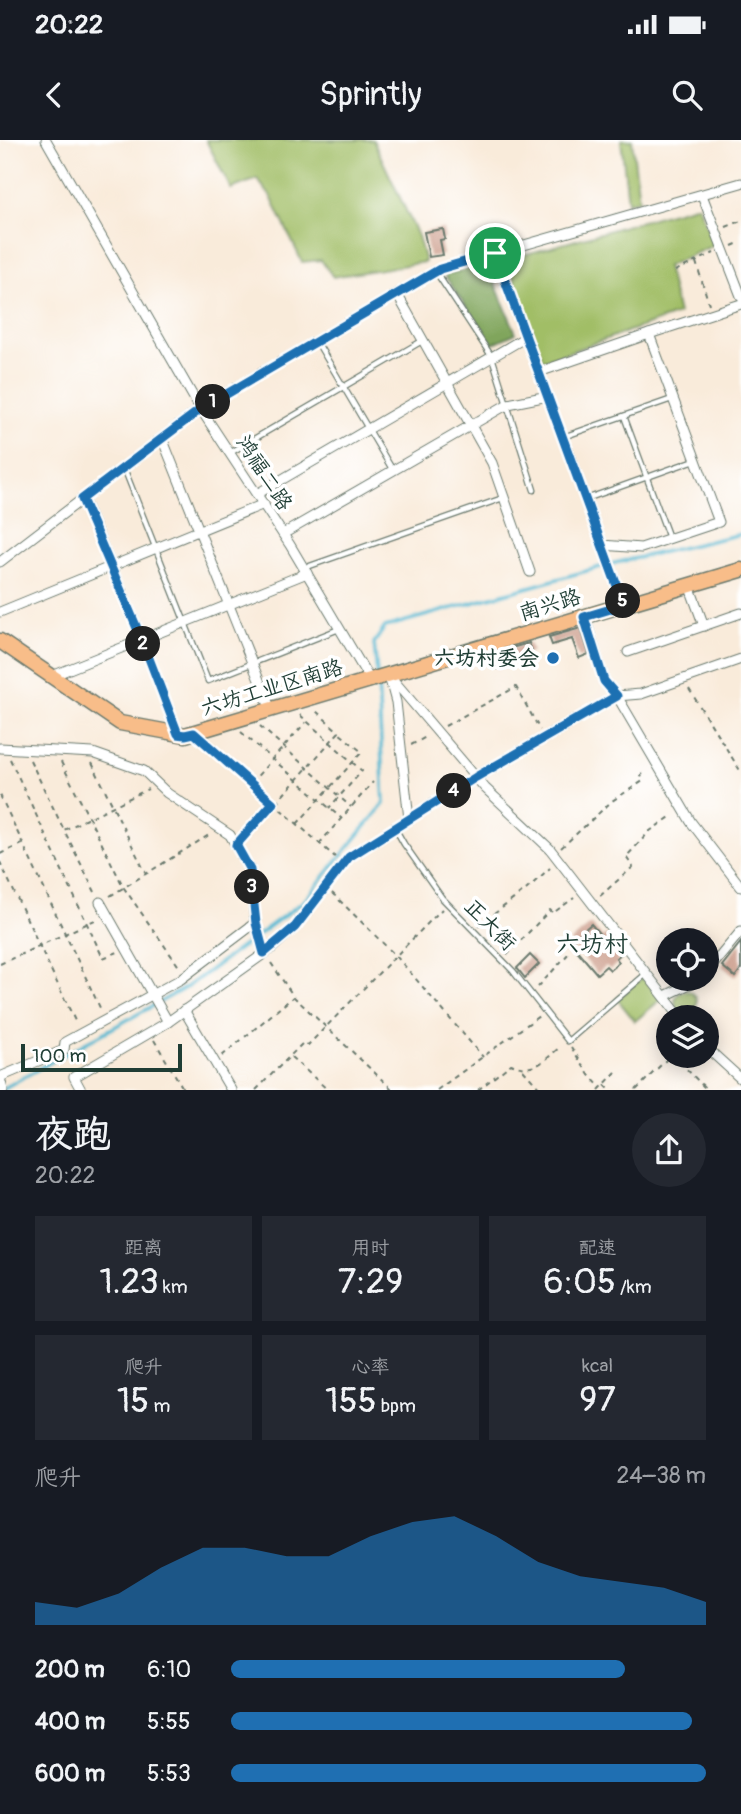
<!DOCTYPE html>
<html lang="zh">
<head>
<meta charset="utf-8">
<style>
  :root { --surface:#171b24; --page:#242831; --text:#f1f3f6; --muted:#9ea1a6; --accent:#1f6fb2 }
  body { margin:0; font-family:Pangolin,"LXGW WenKai TC",sans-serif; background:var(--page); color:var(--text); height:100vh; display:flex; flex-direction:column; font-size:26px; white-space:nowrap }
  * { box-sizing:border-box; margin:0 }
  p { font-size:23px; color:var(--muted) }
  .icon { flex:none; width:38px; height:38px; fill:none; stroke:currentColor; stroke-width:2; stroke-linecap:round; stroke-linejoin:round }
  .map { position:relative; height:950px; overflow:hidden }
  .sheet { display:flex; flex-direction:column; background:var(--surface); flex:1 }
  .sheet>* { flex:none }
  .tools { position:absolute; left:656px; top:788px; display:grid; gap:14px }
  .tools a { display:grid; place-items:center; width:63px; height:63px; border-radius:50%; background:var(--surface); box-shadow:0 4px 18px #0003; font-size:35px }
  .scale { position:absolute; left:21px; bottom:18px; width:161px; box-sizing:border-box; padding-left:7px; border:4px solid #1f3d34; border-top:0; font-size:19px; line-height:24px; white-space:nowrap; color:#1f3d34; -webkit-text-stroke:5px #fff; paint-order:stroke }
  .pin { position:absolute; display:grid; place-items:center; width:60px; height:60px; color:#fff; margin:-30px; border:4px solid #fff; border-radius:50%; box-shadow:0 2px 7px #0007 }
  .km { position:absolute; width:35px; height:35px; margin:-18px; border-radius:50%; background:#222; color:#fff; font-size:19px; line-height:35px; text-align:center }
  .round { display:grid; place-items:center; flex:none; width:74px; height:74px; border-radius:37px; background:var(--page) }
  .summary { display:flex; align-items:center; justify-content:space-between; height:119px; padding:0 35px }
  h1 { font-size:38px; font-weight:600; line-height:52px }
  .metrics { display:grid; grid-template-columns:repeat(3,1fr); gap:10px; height:119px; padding:7px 35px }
  .metrics div { display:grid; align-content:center; border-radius:0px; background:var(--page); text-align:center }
  .metrics b { font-size:35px; font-weight:600 }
  .metrics small { font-size:19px; font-weight:400 }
  .metrics p { font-size:19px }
  .chart { height:196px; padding:14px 35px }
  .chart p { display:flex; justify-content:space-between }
  .chart svg { width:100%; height:126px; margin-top:7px; fill:var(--accent); opacity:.7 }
  ul { padding:0 35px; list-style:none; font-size:23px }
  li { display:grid; grid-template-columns:112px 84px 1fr; align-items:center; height:52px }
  li i { height:18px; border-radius:9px; background:var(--accent) }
  .status { display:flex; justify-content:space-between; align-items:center; height:49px; padding:0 35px; background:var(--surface); direction:ltr }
  .status svg { height:19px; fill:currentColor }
  header { display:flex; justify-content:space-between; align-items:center; height:91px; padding:0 35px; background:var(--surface); font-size:32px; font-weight:600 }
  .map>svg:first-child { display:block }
  .green { fill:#a1be66; stroke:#607e4d; stroke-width:2 }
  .forest { fill:#80a55b; stroke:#507148; stroke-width:2 }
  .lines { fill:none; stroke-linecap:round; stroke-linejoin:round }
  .stream { stroke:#52b8d1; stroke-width:3.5 }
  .building { fill:#ca9a87 }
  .lane-casing { stroke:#6b7a6e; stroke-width:7 }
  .street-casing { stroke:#6b7a6e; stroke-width:11 }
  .primary-casing { stroke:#6b7a6e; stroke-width:17 }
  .path { stroke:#6b7a6e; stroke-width:2; stroke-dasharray:5 5; stroke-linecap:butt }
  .lane { stroke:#fff; stroke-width:4.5 }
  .street { stroke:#fff; stroke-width:9 }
  .primary { stroke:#f8bd89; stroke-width:14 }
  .route-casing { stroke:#fff; stroke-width:14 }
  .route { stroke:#1f6fb2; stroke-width:9 }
  .poi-dot { fill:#1f6fb2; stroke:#fff; stroke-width:2.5 }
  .labels { text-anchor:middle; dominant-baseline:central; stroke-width:7; stroke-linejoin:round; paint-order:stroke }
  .street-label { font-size:21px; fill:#1f3d34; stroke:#fff }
  .poi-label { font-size:21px; font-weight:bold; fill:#1f3d34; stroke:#fff; text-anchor:end }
  .quarter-label { font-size:24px; fill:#1f3d34; stroke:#fff }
</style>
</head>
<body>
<div class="status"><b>20:22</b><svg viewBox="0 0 49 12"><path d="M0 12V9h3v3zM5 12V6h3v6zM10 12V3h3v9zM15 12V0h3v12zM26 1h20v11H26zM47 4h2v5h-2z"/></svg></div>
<header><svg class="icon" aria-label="back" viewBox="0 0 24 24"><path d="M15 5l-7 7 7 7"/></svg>Sprintly<svg class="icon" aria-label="search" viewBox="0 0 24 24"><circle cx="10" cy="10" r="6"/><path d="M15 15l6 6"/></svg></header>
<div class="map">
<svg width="741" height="950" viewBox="0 0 741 950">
  <rect width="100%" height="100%" fill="#fff"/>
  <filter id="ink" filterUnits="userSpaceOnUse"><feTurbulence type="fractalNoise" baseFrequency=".0143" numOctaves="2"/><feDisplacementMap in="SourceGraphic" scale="14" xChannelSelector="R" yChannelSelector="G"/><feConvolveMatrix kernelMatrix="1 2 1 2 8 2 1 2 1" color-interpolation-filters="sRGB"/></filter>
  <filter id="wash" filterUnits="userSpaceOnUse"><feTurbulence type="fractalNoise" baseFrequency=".00686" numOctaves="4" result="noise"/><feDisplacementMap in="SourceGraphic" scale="28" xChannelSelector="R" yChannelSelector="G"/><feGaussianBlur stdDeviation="1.57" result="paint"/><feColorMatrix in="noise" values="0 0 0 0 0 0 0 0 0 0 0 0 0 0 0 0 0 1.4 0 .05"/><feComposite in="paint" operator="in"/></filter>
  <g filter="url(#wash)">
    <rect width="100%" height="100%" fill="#f9ebda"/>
    <g class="green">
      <polygon points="206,0 373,0 418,96 425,122 333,137 321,120 302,122 271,57 257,39 231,49"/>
      <polygon points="621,0 632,0 639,60 628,62"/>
      <polygon points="698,65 714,105 667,126 678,174 543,221 510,128 516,117"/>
      <polygon points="647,834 665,856 635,881 617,859"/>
      <circle cx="686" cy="862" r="11"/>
    </g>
    <polygon class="forest" points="481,126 492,136 516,193 492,204 444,135"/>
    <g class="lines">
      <g class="stream">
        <polyline points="377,534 374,503 385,487 615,423 741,394"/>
        <polyline points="2,949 187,847 304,761 384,664 378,541"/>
      </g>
    </g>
    <g id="blocks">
      <g class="building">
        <polygon points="443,89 445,99 440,100 443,115 429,117 424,92"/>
        <polygon points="581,488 589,514 579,518 572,499 552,505 549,497"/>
        <polygon points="529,503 532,511 497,529 494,513"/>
        <polygon points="591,784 602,797 607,794 622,813 616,818 619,822 610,830 606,826 597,834 570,802"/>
        <polygon points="741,802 741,829 735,837 722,826"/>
        <polygon points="530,815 539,824 525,838 517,828"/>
      </g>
    </g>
  </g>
  <g filter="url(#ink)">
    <use href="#blocks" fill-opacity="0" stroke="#6b7a6e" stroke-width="2"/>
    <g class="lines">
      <defs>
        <g id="lane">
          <polyline points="436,132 492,217 534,350"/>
          <polyline points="317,202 392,329"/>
          <polyline points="624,276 669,398"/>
          <polyline points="563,297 672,259"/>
          <polyline points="230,313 422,201"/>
          <polyline points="124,328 208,541 339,489"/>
          <polyline points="586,359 695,320"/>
          <polyline points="304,428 503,358"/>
          <polyline points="395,688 404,704 442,758 513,831 568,901 646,834"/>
        </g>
        <g id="street">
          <polyline points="46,0 198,265 290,405 370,540"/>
          <polyline points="702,55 741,156"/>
          <polyline points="495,113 624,465"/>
          <polyline points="397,154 492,323 530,432"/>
          <polyline points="649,194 741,164"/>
          <polyline points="539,232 649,194 719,382 641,408 602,405"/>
          <polyline points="162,298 271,570"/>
          <polyline points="257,354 526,197"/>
          <polyline points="83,359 142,500 178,594"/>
          <polyline points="283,394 508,264 548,256"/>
          <polyline points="0,422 200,269 440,129 741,43"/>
          <polyline points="689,445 704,486"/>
          <polyline points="0,472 264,364"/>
          <polyline points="585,477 604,541 617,556 691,682 741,747"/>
          <polyline points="628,512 741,473"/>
          <polyline points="389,535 485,648 550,709 680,877"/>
          <polyline points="52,536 307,433"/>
          <polyline points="390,540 396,562 409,679"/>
          <polyline points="0,608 93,613 144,631 167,653 230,695 250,730 255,783 264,813"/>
          <polyline points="100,762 168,882"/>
          <polyline points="707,832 741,791"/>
          <polyline points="665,856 702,838"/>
          <polyline points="184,870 231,950"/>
          <polyline points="707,908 741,939"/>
          <polyline points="0,937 64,910 65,902 181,839 255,783"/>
          <polyline points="0,938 3,950"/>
          <polyline points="81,950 74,937 168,882 272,808 295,787 349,717 476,637 617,556 641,554 741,519"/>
        </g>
        <polyline id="primary" points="0,501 120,583 185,595 741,430"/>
      </defs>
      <use href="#lane" class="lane-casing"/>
      <use href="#street" class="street-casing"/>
      <use href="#primary" class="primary-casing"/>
      <g class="path">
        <polyline points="726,87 741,81"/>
        <polyline points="732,106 741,102"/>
        <polyline points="696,122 709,164"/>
        <polyline points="675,131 714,113"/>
        <polyline points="689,549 741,632"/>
        <polyline points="300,575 362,631 329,668"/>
        <polyline points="260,586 351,667"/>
        <polyline points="445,586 516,547 540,590"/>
        <polyline points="241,592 341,678"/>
        <polyline points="205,603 335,717"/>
        <polyline points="411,605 428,596"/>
        <polyline points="10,619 103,818 118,812"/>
        <polyline points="30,620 64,690"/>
        <polyline points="61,622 124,748 180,828"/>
        <polyline points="92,623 146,734"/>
        <polyline points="251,643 306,582"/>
        <polyline points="0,655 101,870"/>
        <polyline points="276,663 339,592 315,570"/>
        <polyline points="297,684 362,612 339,593"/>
        <polyline points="244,696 272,664"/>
        <polyline points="319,704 373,642"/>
        <polyline points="561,708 612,661 643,641 641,635 647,631"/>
        <polyline points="0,714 22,704"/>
        <polyline points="0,722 76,883"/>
        <polyline points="95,752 64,690 148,649"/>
        <polyline points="332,753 396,816 483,917"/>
        <polyline points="110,756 209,695"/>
        <polyline points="600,756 633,727 626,717 650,691 673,675"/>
        <polyline points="478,786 527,749 550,728"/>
        <polyline points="507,815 550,770 553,773 574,758"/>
        <polyline points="271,823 294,857 393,950"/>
        <polyline points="0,824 97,779"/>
        <polyline points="538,847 570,812"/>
        <polyline points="154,900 184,950"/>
        <polyline points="571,907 589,935 601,948"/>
        <polyline points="673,915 707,950"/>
        <polyline points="222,916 293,857"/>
        <polyline points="291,917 328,950"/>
        <polyline points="523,930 541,950"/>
        <polyline points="605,945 610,950"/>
        <polyline points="256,950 303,903 308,905 442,769"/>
        <polyline points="437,950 539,876"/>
        <path d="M478,950L511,924C534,934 544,921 561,906"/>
        <polyline points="599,950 616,932"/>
        <polyline points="636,950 671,915"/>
      </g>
      <use href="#lane" class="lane"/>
      <use href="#street" class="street"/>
      <use href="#primary" class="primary"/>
    </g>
  </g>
  <g class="lines" filter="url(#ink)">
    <defs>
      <polygon id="route" points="495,113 624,465 584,477 604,541 617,556 476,637 349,717 295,787 264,813 256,783 250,730 236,705 273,663 194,593 185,595 178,594 142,500 82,359 201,269 440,129"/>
    </defs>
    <use href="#route" class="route-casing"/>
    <use href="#route" class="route"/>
  </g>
  <circle class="poi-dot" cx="553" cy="518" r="7"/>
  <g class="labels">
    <g class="street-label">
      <text transform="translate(264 333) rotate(57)">鸿福二路</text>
      <text transform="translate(550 465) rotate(-17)">南兴路</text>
      <text transform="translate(272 548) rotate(-17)">六坊工业区南路</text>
      <text transform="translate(490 785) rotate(45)">正大街</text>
    </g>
    <g class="poi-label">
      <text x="539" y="518">六坊村委会</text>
    </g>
    <g class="quarter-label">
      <text x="592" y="804">六坊村</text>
    </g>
  </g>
</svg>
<div class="tools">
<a><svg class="icon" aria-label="locate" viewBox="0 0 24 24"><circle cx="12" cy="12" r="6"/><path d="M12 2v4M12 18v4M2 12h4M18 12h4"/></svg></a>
<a><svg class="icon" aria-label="layers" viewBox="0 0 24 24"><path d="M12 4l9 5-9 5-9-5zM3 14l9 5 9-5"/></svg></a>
</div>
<div class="scale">100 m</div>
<div class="pin" style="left:495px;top:113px;background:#1e9e55"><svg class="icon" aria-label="arrive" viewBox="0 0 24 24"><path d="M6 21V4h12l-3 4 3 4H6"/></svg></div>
<b class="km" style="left:213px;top:262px">1</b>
<b class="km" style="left:143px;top:504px">2</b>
<b class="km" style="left:252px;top:747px">3</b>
<b class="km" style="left:454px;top:651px">4</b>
<b class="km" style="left:623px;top:461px">5</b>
</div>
<section class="sheet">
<div class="summary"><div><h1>夜跑</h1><p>20:22</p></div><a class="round"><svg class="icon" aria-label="share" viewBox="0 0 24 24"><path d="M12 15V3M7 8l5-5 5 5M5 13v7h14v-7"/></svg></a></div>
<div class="metrics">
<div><p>距离</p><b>1.23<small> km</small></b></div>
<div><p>用时</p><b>7:29</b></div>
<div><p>配速</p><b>6:05<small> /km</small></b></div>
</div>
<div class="metrics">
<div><p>爬升</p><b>15<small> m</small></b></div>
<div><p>心率</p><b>155<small> bpm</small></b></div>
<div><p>kcal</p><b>97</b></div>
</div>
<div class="chart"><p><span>爬升</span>24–38 m</p>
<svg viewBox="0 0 160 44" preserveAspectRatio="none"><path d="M0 44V36L10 38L20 33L30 24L40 17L50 17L60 20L70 20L80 13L90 8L100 6L110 13L120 22L130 27L140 29L150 31L160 36V44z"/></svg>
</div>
<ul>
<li><b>200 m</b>6:10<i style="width:83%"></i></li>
<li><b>400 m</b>5:55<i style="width:97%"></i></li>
<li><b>600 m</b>5:53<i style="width:100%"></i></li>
</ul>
</section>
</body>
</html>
